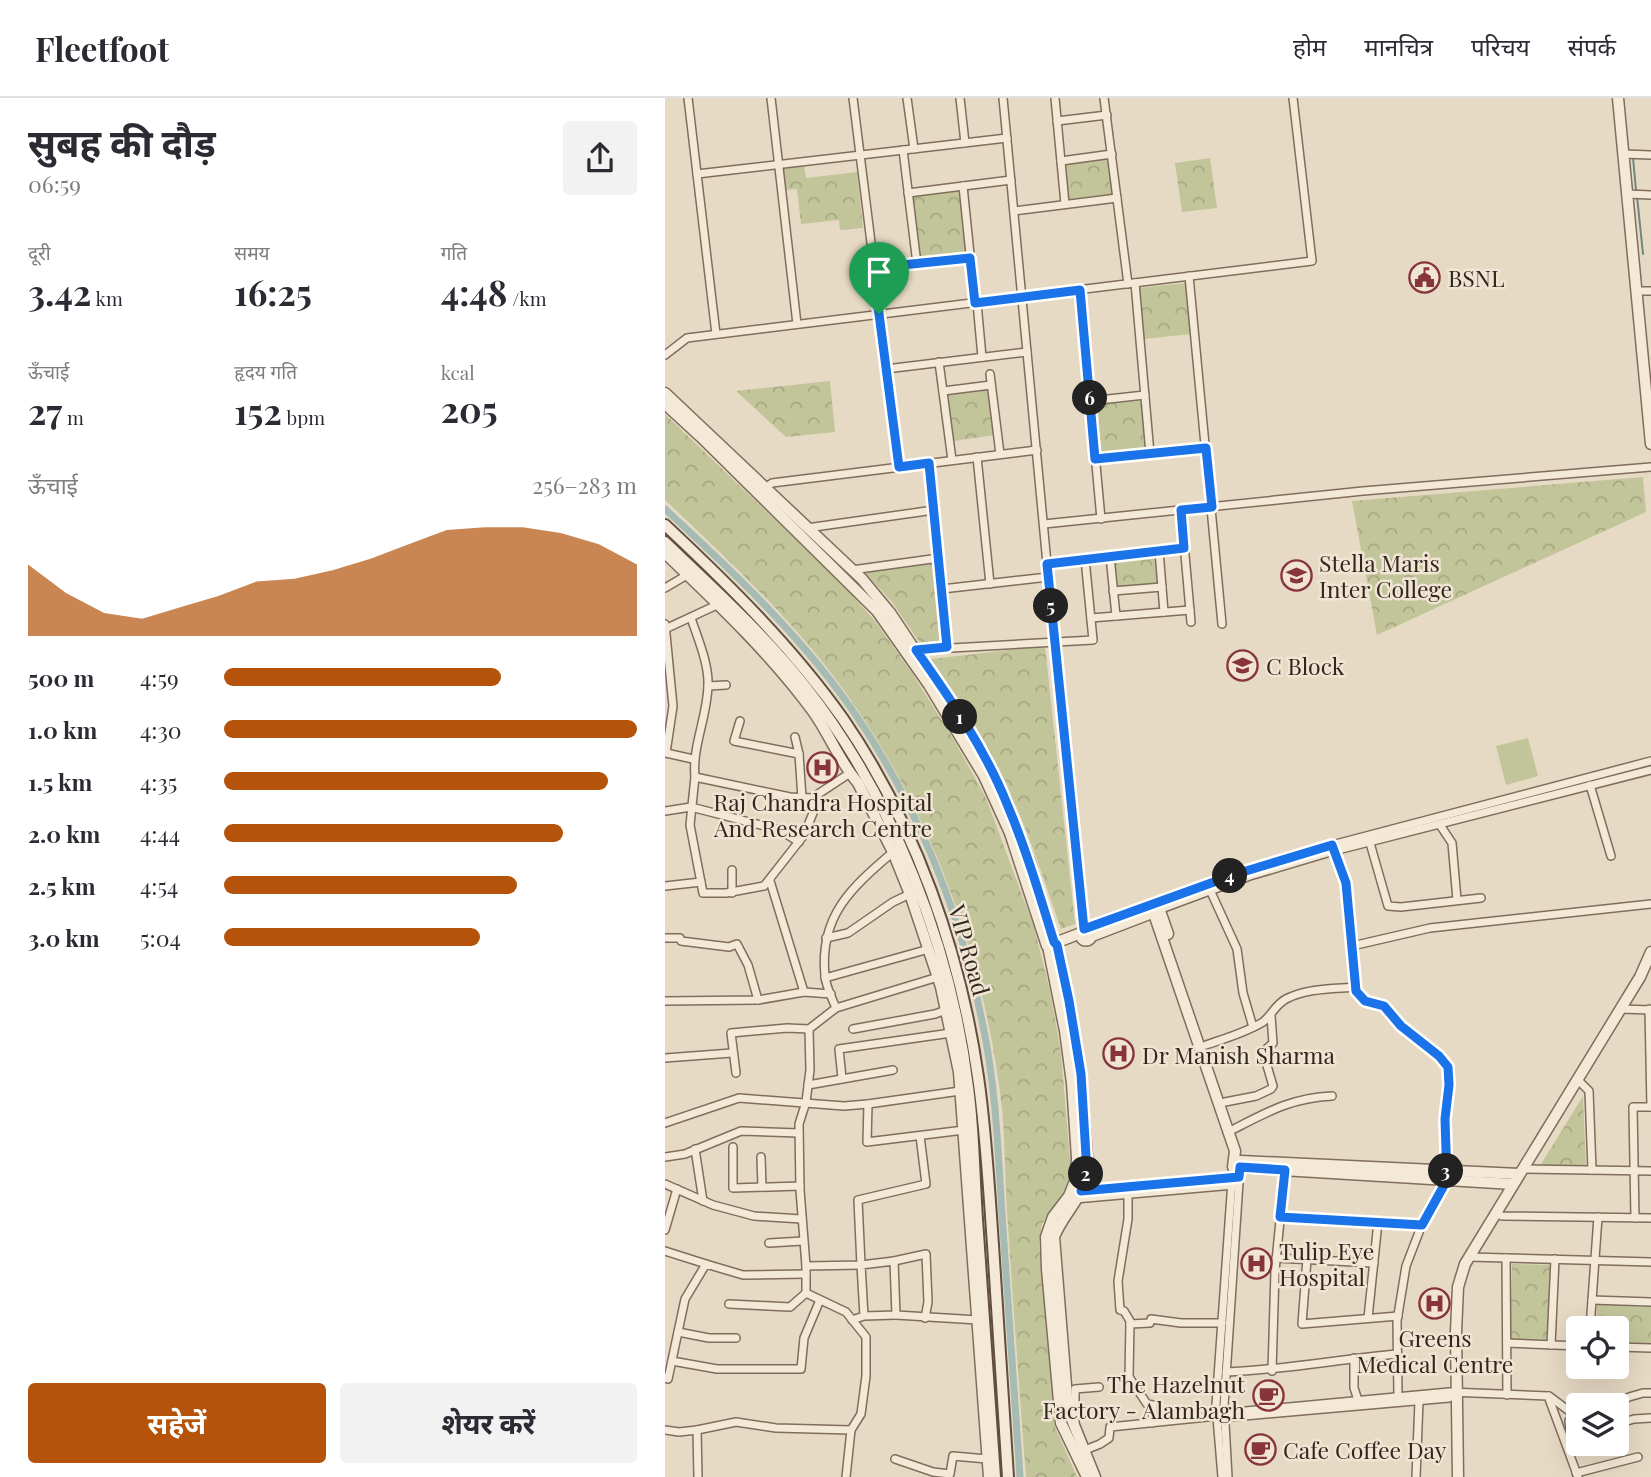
<!DOCTYPE html>
<html lang="hi">
<head>
<meta charset="utf-8">
<style>
  :root { --surface:#fff; --page:#f2f2f3; --text:#2b2b33; --muted:#7c7c81; --line:#e1e1e2; --accent:#b45309 }
  body { margin:0; font-family:"Playfair Display","Noto Sans Devanagari",serif; background:var(--page); color:var(--text); height:100vh; display:flex; flex-direction:column; font-size:26px; white-space:nowrap }
  * { box-sizing:border-box; margin:0 }
  p { font-size:23px; color:var(--muted) }
  .icon { flex:none; width:38px; height:38px; fill:none; stroke:currentColor; stroke-width:2; stroke-linecap:round; stroke-linejoin:round }
  .map { position:relative; flex:1; overflow:hidden }
  .drawer { display:flex; flex-direction:column; background:var(--surface); width:665px }
  .drawer>* { flex:none }
  .buttons { position:absolute; left:901px; top:1218px; display:grid; gap:14px }
  .buttons a { display:grid; place-items:center; width:63px; height:63px; border-radius:7px; background:var(--surface); box-shadow:0 7px 28px #0002; font-size:35px }
  .pin { position:absolute; display:grid; place-items:center; width:60px; height:60px; color:#fff; margin:-72px -30px; border-radius:50% 50% 50% 0; rotate:-45deg; box-shadow:0 0 7px #0007 }
  .pin .icon { rotate:45deg }
  .km { position:absolute; width:35px; height:35px; margin:-18px; border-radius:50%; background:#222; color:#fff; font-size:19px; line-height:35px; text-align:center }
  .round { display:grid; place-items:center; flex:none; width:74px; height:74px; border-radius:7px; background:var(--page) }
  .overview { display:flex; align-items:center; justify-content:space-between; height:119px; padding:0 28px }
  h1 { font-size:38px; font-weight:700; line-height:52px }
  .figures { display:grid; grid-template-columns:repeat(3,1fr); gap:10px; height:119px; padding:7px 28px }
  .figures div { display:grid; align-content:center }
  .figures b { font-size:35px; font-weight:700 }
  .figures small { font-size:19px; font-weight:400 }
  .figures p { font-size:19px }
  .chart { height:196px; padding:14px 28px }
  .chart p { display:flex; justify-content:space-between }
  .chart svg { width:100%; height:126px; margin-top:7px; fill:var(--accent); opacity:.7 }
  .button { display:flex; gap:14px; margin-top:auto; padding:14px 28px }
  .button a { flex:1; height:80px; border-radius:7px; background:var(--accent); color:#fff; font-size:28px; font-weight:700; line-height:80px; text-align:center }
  .button a+a { background:var(--page); color:var(--text) }
  ul { padding:0 28px; list-style:none; font-size:23px }
  li { display:grid; grid-template-columns:112px 84px 1fr; align-items:center; height:52px }
  li i { height:18px; border-radius:9px; background:var(--accent) }
  header { display:flex; align-items:center; gap:42px; box-sizing:border-box; height:98px; padding:0 35px; background:var(--surface); border-bottom:2px solid var(--line) }
  header strong { font-size:33px }
  nav { display:flex; gap:38px; margin-inline-start:auto; font-size:24px }
  main { display:flex; flex:1; min-height:0 }
  .map>svg:first-child { display:block }
  .green { fill:#c2c499 }
  .forest { fill:url(#forest-crowns) }
  .lines { fill:none; stroke-linecap:round; stroke-linejoin:round }
  .stream { stroke:#6d887f; stroke-width:2 }
  .canal { stroke:#a5bbb3; stroke-width:7 }
  .minor-casing { stroke:#806d5d; stroke-width:10 }
  .tertiary-casing { stroke:#806d5d; stroke-width:13 }
  .secondary-casing { stroke:#614e40; stroke-width:14 }
  .minor { stroke:#f4e9d6; stroke-width:7 }
  .tertiary { stroke:#f4e9d6; stroke-width:10 }
  .secondary { stroke:#f4e9d6; stroke-width:10 }
  .route-casing { stroke:#fff; stroke-width:14 }
  .route { stroke:#1a73e8; stroke-width:9 }
  .labels { text-anchor:middle; dominant-baseline:central; stroke-width:5; stroke-linejoin:round; paint-order:stroke }
  .poi-label { font-size:23px; fill:#32271f; stroke:#f0e5d2; text-anchor:start }
  .street-label { font-size:23px; fill:#32271f; stroke:#f0e5d2 }
</style>
</head>
<body>
<header>
<strong>Fleetfoot</strong>
<nav><a>होम</a><a>मानचित्र</a><a>परिचय</a><a>संपर्क</a></nav>
</header>
<main>
<section class="drawer">
<div class="overview"><div><h1>सुबह की दौड़</h1><p>06:59</p></div><a class="round"><svg class="icon" aria-label="share" viewBox="0 0 24 24"><path d="M12 15V3M7 8l5-5 5 5M5 13v7h14v-7"/></svg></a></div>
<div class="figures">
<div><p>दूरी</p><b>3.42<small> km</small></b></div>
<div><p>समय</p><b>16:25</b></div>
<div><p>गति</p><b>4:48<small> /km</small></b></div>
</div>
<div class="figures">
<div><p>ऊँचाई</p><b>27<small> m</small></b></div>
<div><p>हृदय गति</p><b>152<small> bpm</small></b></div>
<div><p>kcal</p><b>205</b></div>
</div>
<div class="chart"><p><span>ऊँचाई</span>256–283 m</p>
<svg viewBox="0 0 160 44" preserveAspectRatio="none"><path d="M0 44V19L10 29L20 36L30 38L40 34L50 30L60 25L70 24L80 21L90 17L100 12L110 7L120 6L130 6L140 8L150 12L160 19V44z"/></svg>
</div>
<ul>
<li><b>500 m</b>4:59<i style="width:67%"></i></li>
<li><b>1.0 km</b>4:30<i style="width:100%"></i></li>
<li><b>1.5 km</b>4:35<i style="width:93%"></i></li>
<li><b>2.0 km</b>4:44<i style="width:82%"></i></li>
<li><b>2.5 km</b>4:54<i style="width:71%"></i></li>
<li><b>3.0 km</b>5:04<i style="width:62%"></i></li>
</ul>
<div class="button"><a>सहेजें</a><a>शेयर करें</a></div>
</section>
<div class="map">
<svg width="986" height="1379" viewBox="0 0 986 1379">
  <defs>
    <pattern id="forest-crowns" width="20" height="18" patternUnits="userSpaceOnUse" patternTransform="scale(1.75)"><rect width="20" height="18" fill="#c2c499"/><path d="M2 6a3 3 0 1 1 6 0M12 15a3 3 0 1 1 6 0" fill="none" stroke="#a7a883"/></pattern>
  </defs>
  <rect width="100%" height="100%" fill="#e7dac4"/>
  <polygon class="green" points="863,640 873,678 841,687 831,648"/>
  <g class="forest">
    <polygon points="545,60 552,110 517,114 510,65"/>
    <polygon points="444,61 448,96 404,101 400,66"/>
    <polygon points="139,67 141,80 192,74 198,130 175,132 174,122 136,126 132,91 120,92 118,70"/>
    <polygon points="294,93 302,156 255,161 248,99"/>
    <polygon points="520,185 526,236 479,241 473,190"/>
    <polygon points="165,283 170,334 121,339 71,293"/>
    <polygon points="323,292 330,337 289,343 282,297"/>
    <polygon points="476,303 480,352 436,355 432,306"/>
    <path d="M0,316L180,489L210,523L247,575L289,642L321,700L369,829L386,897L396,956L406,1073L403,1091L377,1126L374,1145L390,1329L412,1379H361C354,1290 348,1202 342,1113C340,1079 340,1044 337,1010C321,870 273,731 194,614C141,534 70,468 0,402Z"/>
    <polygon points="978,379 981,414 712,537 687,403"/>
    <polygon points="489,457 492,486 452,490 449,461"/>
    <polygon points="271,465 279,542 255,545 227,504 200,475"/>
    <path d="M380,548L410,826L396,831C379,782 363,732 341,685C320,641 293,602 266,561Z"/>
    <polygon points="918,998 921,1070 875,1068"/>
    <polygon points="847,1166 885,1167 884,1242 845,1242"/>
    <polygon points="932,1207 986,1209 986,1246 952,1244 952,1230 931,1230"/>
  </g>
  <g class="lines">
    <g class="stream">
      <polyline points="968,60 971,92"/>
      <polyline points="972,98 978,156"/>
    </g>
    <path class="canal" d="M0,411C64,470 130,532 181,603C249,698 296,813 318,928C331,990 333,1053 337,1116C343,1203 349,1291 355,1379"/>
    <defs>
      <g id="minor">
        <polyline points="23,0 51,236"/>
        <polyline points="106,0 132,226"/>
        <polyline points="188,0 234,369"/>
        <polyline points="242,0 249,51"/>
        <polyline points="295,0 300,45"/>
        <polyline points="338,0 396,614 419,831"/>
        <polyline points="390,0 400,106"/>
        <polyline points="439,0 463,186"/>
        <polyline points="392,23 442,17"/>
        <polyline points="238,52 252,166"/>
        <polyline points="958,56 986,57"/>
        <polyline points="396,63 447,56"/>
        <polyline points="32,76 342,40"/>
        <polyline points="298,88 310,205"/>
        <polyline points="243,95 346,82"/>
        <polyline points="962,96 986,97"/>
        <polyline points="349,113 452,100"/>
        <polyline points="208,170 305,160"/>
        <polyline points="524,178 557,526"/>
        <polyline points="470,185 485,356"/>
        <polyline points="415,192 436,421"/>
        <polyline points="971,193 986,193"/>
        <polyline points="312,205 317,259"/>
        <polyline points="0,257 22,240 647,163 628,0"/>
        <polyline points="274,264 287,362"/>
        <polyline points="221,271 362,254"/>
        <polyline points="325,276 335,356"/>
        <polyline points="278,293 326,287"/>
        <polyline points="425,303 480,297"/>
        <polyline points="312,359 325,486"/>
        <polyline points="431,361 541,350"/>
        <polyline points="264,365 283,549"/>
        <polyline points="100,390 107,385 372,352"/>
        <polyline points="516,412 526,524"/>
        <polyline points="379,426 698,393 986,369"/>
        <polyline points="142,430 269,412"/>
        <polyline points="494,453 499,514"/>
        <polyline points="445,458 451,518"/>
        <polyline points="382,466 519,450"/>
        <polyline points="187,472 274,460"/>
        <polyline points="0,490 22,477"/>
        <polyline points="277,491 383,479"/>
        <polyline points="448,493 497,489"/>
        <path d="M26,520C33,541 44,566 43,588C42,620 27,648 30,679"/>
        <polyline points="426,520 525,512"/>
        <polyline points="0,526 8,608 1,655 28,661"/>
        <polyline points="0,531 54,506"/>
        <polyline points="251,552 428,542 420,461"/>
        <polyline points="43,588 61,587"/>
        <polyline points="75,623 69,643 134,656"/>
        <polyline points="130,639 134,656 137,700"/>
        <polyline points="925,687 946,758"/>
        <polyline points="147,700 148,715 139,737 99,788 61,795 38,795 25,727 30,679 125,699 147,700 185,675"/>
        <polyline points="0,713 26,709 115,732 134,744"/>
        <polyline points="775,727 787,745 792,802"/>
        <polyline points="705,745 723,808 736,809 816,800"/>
        <polyline points="67,772 67,795"/>
        <polyline points="105,783 139,894"/>
        <polyline points="0,788 36,784"/>
        <polyline points="545,792 572,851 578,895 588,929"/>
        <polyline points="492,805 571,776 667,747"/>
        <polyline points="496,811 585,778 669,753 986,672"/>
        <polyline points="0,840 15,840 16,843 64,849 72,846 83,867 93,902"/>
        <polyline points="161,840 183,835 228,804 245,796"/>
        <polyline points="687,848 765,830 986,806"/>
        <polyline points="160,880 264,851"/>
        <polyline points="0,903 93,902 139,894 166,896"/>
        <path d="M171,910C167,900 161,889 160,878C154,818 186,790 228,754"/>
        <polyline points="956,911 986,912"/>
        <polyline points="984,911 986,1009"/>
        <polyline points="188,931 270,916 281,912"/>
        <path d="M541,947C561,940 580,935 598,924C607,917 610,907 621,901C642,890 668,891 691,889"/>
        <polyline points="0,960 67,955"/>
        <polyline points="71,975 66,935 122,930 144,931"/>
        <polyline points="177,980 174,951 286,935"/>
        <polyline points="912,981 924,993 927,1072"/>
        <polyline points="143,987 228,972"/>
        <polyline points="295,993 203,1006 202,1044 299,1032"/>
        <polyline points="560,1004 591,998 606,991 608,988 598,954 608,945 606,918"/>
        <polyline points="0,1025 74,1000 179,1008 203,1006"/>
        <path d="M569,1031C604,1013 627,1000 667,998"/>
        <polyline points="68,1049 68,1090 135,1088"/>
        <polyline points="30,1051 38,1103"/>
        <polyline points="0,1059 20,1056 76,1033 134,1035"/>
        <polyline points="96,1059 97,1089"/>
        <polyline points="857,1071 986,1073"/>
        <polyline points="0,1086 48,1107 89,1118 136,1121"/>
        <polyline points="413,1093 569,1080"/>
        <polyline points="463,1097 463,1121 453,1183 455,1212 459,1213 465,1223 464,1279 482,1306 488,1307 487,1325"/>
        <polyline points="410,1101 569,1087"/>
        <polyline points="830,1115 837,1118 986,1120"/>
        <polyline points="615,1119 757,1127"/>
        <polyline points="970,1120 968,1009 986,1009"/>
        <polyline points="0,1132 12,1091"/>
        <polyline points="104,1145 138,1143"/>
        <polyline points="0,1153 41,1166"/>
        <polyline points="804,1159 986,1164"/>
        <polyline points="611,1160 709,1165"/>
        <polyline points="841,1160 842,1297"/>
        <polyline points="642,1161 637,1226 733,1218"/>
        <polyline points="229,1163 261,1156 263,1204 260,1220"/>
        <polyline points="141,1168 196,1167 193,1102 261,1086 255,1038"/>
        <polyline points="927,1202 986,1204"/>
        <polyline points="64,1206 125,1209 141,1195"/>
        <polyline points="231,1217 313,1222"/>
        <polyline points="703,1220 713,1124"/>
        <polyline points="187,1222 199,1218 196,1167 229,1163 231,1217 199,1218"/>
        <polyline points="465,1226 485,1225 486,1221 516,1225 557,1225"/>
        <polyline points="925,1230 933,1119"/>
        <polyline points="13,1234 44,1240 71,1240"/>
        <polyline points="842,1245 914,1248"/>
        <polyline points="886,1247 890,1161"/>
        <polyline points="952,1249 986,1250"/>
        <polyline points="689,1260 689,1290 693,1302"/>
        <polyline points="7,1263 52,1271 136,1271 139,1240 155,1202"/>
        <polyline points="607,1273 610,1173 620,1072"/>
        <path d="M561,1274C619,1272 675,1261 733,1256"/>
        <polyline points="0,1280 3,1281 20,1201 41,1166 78,1177 141,1176"/>
        <polyline points="733,1298 732,1223 741,1168 756,1129 782,1082 780,1021 784,987 783,969 774,958 736,928 719,908 700,903 691,893 681,785 667,747 986,663"/>
        <polyline points="884,1298 908,1316"/>
        <polyline points="925,1307 942,1304 952,1306 964,1299 978,1295 986,1295"/>
        <polyline points="914,1313 908,1316 904,1323 905,1334 914,1335"/>
        <polyline points="557,1320 784,1300 791,1296"/>
        <polyline points="410,1324 410,1291 434,1289"/>
        <polyline points="952,1326 969,1321 986,1320"/>
        <polyline points="0,1332 14,1334 32,1332 71,1324 111,1330 186,1332 181,1379"/>
        <polyline points="32,1332 33,1379"/>
        <polyline points="186,1332 196,1316 201,1278 201,1239 181,1214 141,1195 141,1168 135,1092 134,1026 141,1004 145,972 144,931 171,910 273,879"/>
        <polyline points="420,1352 435,1346 444,1340 445,1329 552,1318 559,1315 784,1294 883,1298 913,1379"/>
        <polyline points="230,1361 268,1374 285,1376 288,1358 322,1361"/>
        <polyline points="911,1375 973,1359"/>
        <polyline points="557,1379 551,1307 568,1069"/>
        <polyline points="563,1379 559,1308 575,1069"/>
        <polyline points="751,1379 754,1303"/>
      </g>
      <g id="tertiary">
        <polyline points="953,0 986,346"/>
        <polyline points="0,295 197,481 226,516 319,656 342,704 365,765 389,844"/>
        <polyline points="0,306 36,339 212,513 264,587 319,678 345,735 382,848"/>
        <path d="M0,455C52,505 104,554 147,612C164,635 174,663 193,685L228,754L245,796L276,889L294,974L324,1379"/>
        <polyline points="495,813 503,836"/>
        <polyline points="489,816 570,1053 568,1069 848,1086"/>
        <circle cx="421" cy="837" r="5.5"/>
        <polyline points="423,832 485,807"/>
        <polyline points="427,838 487,815"/>
        <polyline points="390,845 416,835"/>
        <path d="M391,852C407,912 415,972 420,1034C421,1049 424,1068 420,1083C414,1104 397,1118 389,1139L403,1312L430,1379"/>
        <polyline points="384,853 400,933 407,985 412,1060 411,1081 404,1098 388,1119 381,1139 382,1171 396,1325 422,1379"/>
        <polyline points="576,1063 854,1076"/>
        <polyline points="793,1379 791,1234 793,1189 800,1166 975,879 986,854"/>
      </g>
      <g id="secondary">
        <path d="M0,427C64,487 127,549 178,621C250,726 295,853 313,979C321,1034 324,1091 328,1147C333,1224 338,1302 343,1379"/>
        <path d="M0,444C49,491 98,535 140,588C228,700 286,848 303,989C309,1033 309,1077 312,1121C318,1207 324,1293 330,1379"/>
      </g>
    </defs>
    <use href="#minor" class="minor-casing"/>
    <use href="#tertiary" class="tertiary-casing"/>
    <use href="#secondary" class="secondary-casing"/>
    <use href="#minor" class="minor"/>
    <use href="#tertiary" class="tertiary"/>
    <use href="#secondary" class="secondary"/>
  </g>
  <g class="lines">
    <defs>
      <path id="route" d="M305,160L310,205L415,192L430,361L541,350L547,409L516,412L519,450L382,466L419,831L571,776L667,747L681,785L691,893L700,903L719,908L736,928L774,958L783,969L784,987L780,1021L782,1082L757,1127L615,1119L620,1072L575,1069L574,1079L416,1093L421,1080V1058L416,976L404,903L392,847L389,844C375,798 361,751 342,706C320,651 285,600 251,552L282,549L264,365L234,369L208,170Z"/>
    </defs>
    <use href="#route" class="route-casing"/>
    <use href="#route" class="route"/>
  </g>
  <defs>
    <symbol id="civic-ring" viewBox="-11 -11 22 22"><circle r="9.5" fill="#f0e5d2" stroke="#87353b" stroke-width="1.5"/><path d="M-.6-6.5H3V-4.5H.6V-3L4-1V1h2V6H-6V1h2V-1L-.6-3ZM-1.2 2.5V6h2.4V2.5Z" fill="#87353b"/></symbol>
    <symbol id="school-ring" viewBox="-11 -11 22 22"><circle r="9.5" fill="#f0e5d2" stroke="#87353b" stroke-width="1.5"/><path d="M0-5L7-2L0 1L-7-2ZM-4 1L0 2.5L4 1V4Q0 6-4 4Z" fill="#87353b"/></symbol>
    <symbol id="hospital-ring" viewBox="-11 -11 22 22"><circle r="9.5" fill="#f0e5d2" stroke="#87353b" stroke-width="1.5"/><path d="M-5-5h3v3.5h4V-5h3V5h-3V1.5h-4V5h-3Z" fill="#87353b"/></symbol>
    <symbol id="cafe-ring" viewBox="-11 -11 22 22"><circle r="9.5" fill="#f0e5d2" stroke="#87353b" stroke-width="1.5"/><path d="M-5.5-4.5H6V0H3Q3 3.5 0 3.5H-2.5Q-5.5 3.5-5.5 0ZM3-3.2v2h1.7v-2ZM-6 4.5H4V6H-6Z" fill="#87353b"/></symbol>
  </defs>
  <g fill-rule="evenodd">
    <use href="#civic-ring" x="742" y="162" width="35" height="35"/>
    <use href="#school-ring" x="614" y="460" width="35" height="35"/>
    <use href="#school-ring" x="560" y="550" width="35" height="35"/>
    <use href="#hospital-ring" x="140" y="652" width="35" height="35"/>
    <use href="#hospital-ring" x="436" y="938" width="35" height="35"/>
    <use href="#hospital-ring" x="574" y="1148" width="35" height="35"/>
    <use href="#hospital-ring" x="752" y="1188" width="35" height="35"/>
    <use href="#cafe-ring" x="586" y="1280" width="35" height="35"/>
    <use href="#cafe-ring" x="578" y="1334" width="35" height="35"/>
  </g>
  <g class="labels">
    <g class="poi-label">
      <text x="783" y="179">BSNL</text>
      <text x="654" y="464">Stella Maris<tspan x="654" dy="26">Inter College</tspan></text>
      <text x="601" y="567">C Block</text>
      <text x="158" y="703" text-anchor="middle">Raj Chandra Hospital<tspan x="158" dy="26">And Research Centre</tspan></text>
      <text x="477" y="956">Dr Manish Sharma</text>
      <text x="614" y="1152">Tulip Eye<tspan x="614" dy="26">Hospital</tspan></text>
      <text x="770" y="1239" text-anchor="middle">Greens<tspan x="770" dy="26">Medical Centre</tspan></text>
      <text x="580" y="1285" text-anchor="end">The Hazelnut<tspan x="580" dy="26">Factory - Alambagh</tspan></text>
      <text x="618" y="1351">Cafe Coffee Day</text>
    </g>
    <g class="street-label">
      <text transform="translate(305 852) rotate(74)">VIP Road</text>
    </g>
  </g>
</svg>
<div class="buttons">
<a><svg class="icon" aria-label="locate" viewBox="0 0 24 24"><circle cx="12" cy="12" r="6"/><path d="M12 2v4M12 18v4M2 12h4M18 12h4"/></svg></a>
<a><svg class="icon" aria-label="layers" viewBox="0 0 24 24"><path d="M12 4l9 5-9 5-9-5zM3 14l9 5 9-5"/></svg></a>
</div>
<div class="pin" style="left:214px;top:216px;background:#1e9e55"><svg class="icon" aria-label="arrive" viewBox="0 0 24 24"><path d="M6 21V4h12l-3 4 3 4H6"/></svg></div>
<b class="km" style="left:295px;top:619px">1</b>
<b class="km" style="left:421px;top:1076px">2</b>
<b class="km" style="left:781px;top:1073px">3</b>
<b class="km" style="left:565px;top:778px">4</b>
<b class="km" style="left:386px;top:508px">5</b>
<b class="km" style="left:425px;top:300px">6</b>
</div>
</main>
</body>
</html>
